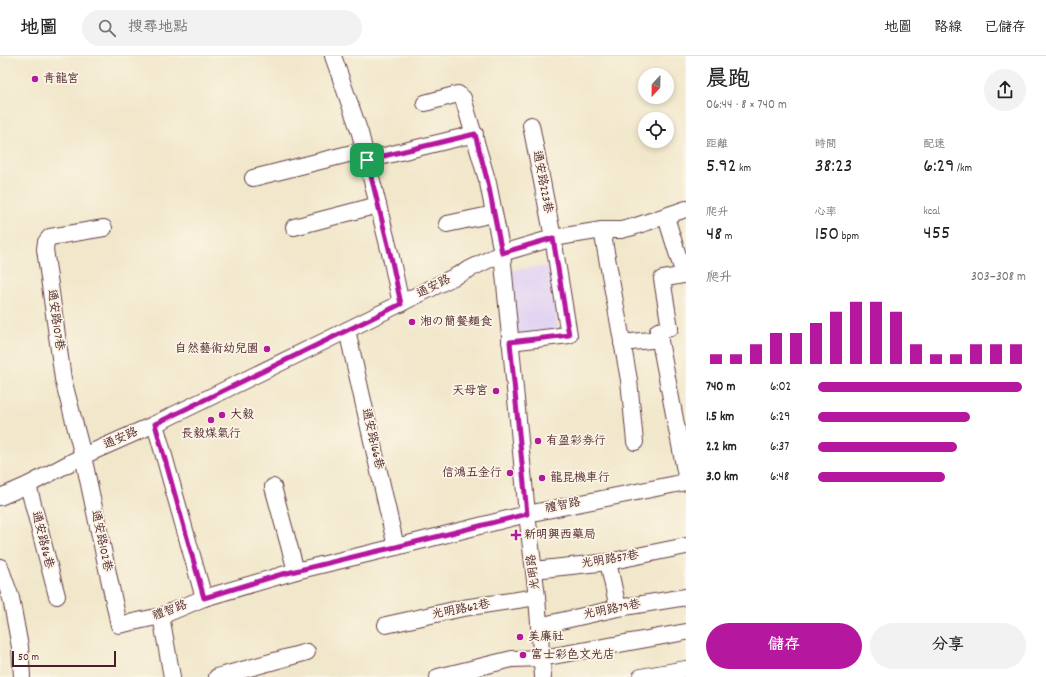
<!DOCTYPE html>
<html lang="zh-TW">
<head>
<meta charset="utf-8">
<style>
  :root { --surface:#fff; --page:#f2f2f2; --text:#222; --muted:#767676; --line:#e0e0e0; --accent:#b5179e }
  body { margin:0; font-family:Dekko,"LXGW WenKai TC","Klee One",sans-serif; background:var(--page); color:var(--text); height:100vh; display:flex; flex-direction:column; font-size:15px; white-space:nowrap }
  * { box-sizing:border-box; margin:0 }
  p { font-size:13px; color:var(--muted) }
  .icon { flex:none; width:22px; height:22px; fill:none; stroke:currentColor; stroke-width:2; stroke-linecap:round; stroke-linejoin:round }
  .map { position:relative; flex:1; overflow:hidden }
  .panel { display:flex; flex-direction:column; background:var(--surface); width:360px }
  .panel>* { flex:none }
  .needle { width:26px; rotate:202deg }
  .tools { position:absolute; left:638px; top:12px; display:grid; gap:8px }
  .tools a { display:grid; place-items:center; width:36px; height:36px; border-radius:50%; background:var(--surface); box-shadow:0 2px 6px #0003; font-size:20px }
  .scale { position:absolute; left:12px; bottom:10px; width:104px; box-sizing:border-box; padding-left:4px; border:2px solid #4a1f2b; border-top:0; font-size:11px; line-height:14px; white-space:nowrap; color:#4a1f2b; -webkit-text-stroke:3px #fcf5e5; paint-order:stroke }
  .pin { position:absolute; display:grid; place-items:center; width:34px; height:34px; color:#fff; margin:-17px; border-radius:8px; box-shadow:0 2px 6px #0006 }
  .round { display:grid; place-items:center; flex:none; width:42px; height:42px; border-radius:21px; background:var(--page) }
  .headline { display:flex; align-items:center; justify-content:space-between; height:68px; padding:0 20px }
  h1 { font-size:22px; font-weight:600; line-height:30px }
  .figures { display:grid; grid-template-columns:repeat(3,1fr); gap:6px; height:68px; padding:4px 20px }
  .figures div { display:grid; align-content:center }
  .figures b { font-size:20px; font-weight:600 }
  .figures small { font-size:11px; font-weight:400 }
  .figures p { font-size:11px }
  .chart { height:112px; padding:8px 20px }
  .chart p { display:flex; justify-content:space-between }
  .chart svg { width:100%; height:72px; margin-top:4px; stroke:var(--accent); stroke-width:6 }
  .primary-button { display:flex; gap:8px; margin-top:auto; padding:8px 20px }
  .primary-button a { flex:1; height:46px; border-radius:24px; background:var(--accent); color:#fff; font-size:16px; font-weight:600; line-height:46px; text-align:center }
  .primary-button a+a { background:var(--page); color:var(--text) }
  ul { padding:0 20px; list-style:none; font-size:13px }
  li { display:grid; grid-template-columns:64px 48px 1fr; align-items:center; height:30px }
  li i { height:10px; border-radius:5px; background:var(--accent) }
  header { display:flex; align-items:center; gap:24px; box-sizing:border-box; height:56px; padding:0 20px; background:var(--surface); border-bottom:1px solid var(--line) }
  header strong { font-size:19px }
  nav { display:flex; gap:22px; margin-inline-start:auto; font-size:14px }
  .search { width:280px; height:36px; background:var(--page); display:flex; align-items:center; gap:10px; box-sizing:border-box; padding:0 14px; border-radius:22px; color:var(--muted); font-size:15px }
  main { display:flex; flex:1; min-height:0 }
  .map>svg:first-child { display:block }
  .built { fill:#e2d4f3 }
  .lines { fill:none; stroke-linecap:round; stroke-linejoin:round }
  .minor-casing { stroke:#633d43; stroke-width:18 }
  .minor { stroke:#fff; stroke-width:16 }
  .route-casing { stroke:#fff; stroke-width:8 }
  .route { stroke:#b5179e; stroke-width:5 }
  .poi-dot { fill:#b5179e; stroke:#fcf5e5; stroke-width:1.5 }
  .labels { text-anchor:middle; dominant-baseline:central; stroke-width:3.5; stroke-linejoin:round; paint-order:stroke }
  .poi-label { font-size:12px; fill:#4a1f2b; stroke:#fcf5e5; text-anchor:start }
  .street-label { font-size:12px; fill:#4a1f2b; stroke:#fcf5e5 }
</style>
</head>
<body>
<header>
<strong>地圖</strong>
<div class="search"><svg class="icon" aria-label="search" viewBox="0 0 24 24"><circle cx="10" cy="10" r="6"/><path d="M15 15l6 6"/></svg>搜尋地點</div>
<nav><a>地圖</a><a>路線</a><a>已儲存</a></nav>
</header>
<main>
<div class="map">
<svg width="686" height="621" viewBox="0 0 686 621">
  <rect width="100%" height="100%" fill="#fcf5e5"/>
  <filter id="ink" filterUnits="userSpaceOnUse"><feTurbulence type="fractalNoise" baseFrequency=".025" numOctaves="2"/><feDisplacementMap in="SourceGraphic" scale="8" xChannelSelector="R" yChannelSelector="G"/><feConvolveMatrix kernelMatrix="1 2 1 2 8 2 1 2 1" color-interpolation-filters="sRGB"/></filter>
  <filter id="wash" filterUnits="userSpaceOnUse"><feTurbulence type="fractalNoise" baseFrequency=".012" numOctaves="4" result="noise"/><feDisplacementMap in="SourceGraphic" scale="16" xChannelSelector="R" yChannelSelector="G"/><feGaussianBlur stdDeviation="0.9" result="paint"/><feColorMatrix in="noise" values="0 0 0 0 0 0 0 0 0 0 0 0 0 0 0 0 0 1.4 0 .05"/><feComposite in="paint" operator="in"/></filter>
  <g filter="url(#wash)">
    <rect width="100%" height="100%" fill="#f1e7cb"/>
    <polygon class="built" points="551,210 558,276 517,279 511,214"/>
  </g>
  <g filter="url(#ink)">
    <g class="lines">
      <defs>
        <g id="minor">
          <polyline points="333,0 360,77 391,201 401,248"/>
          <polyline points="425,47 458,38 463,42 488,127 502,197 527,458 537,541 543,621"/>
          <polyline points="367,104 475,78"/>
          <polyline points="253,122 364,94"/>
          <polyline points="666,161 684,219 662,223 670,272 658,275 686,420"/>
          <polyline points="447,168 494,158"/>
          <polyline points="294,171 378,149"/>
          <polyline points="104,172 50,181 46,186 45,193 63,323 83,400 119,569 161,560 204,542 296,515 396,491 527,458 686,426"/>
          <polyline points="602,174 629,324 635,386"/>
          <polyline points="347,274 396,491"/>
          <polyline points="510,286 569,279 553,182 531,69"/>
          <polyline points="622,287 660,283"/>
          <polyline points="155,368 204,542"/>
          <polyline points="28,429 57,540"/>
          <polyline points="273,431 296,515"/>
          <polyline points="0,441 28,429 83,400 155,368 325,285 502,197 553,182 602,174 621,174 633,171 686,153"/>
          <polyline points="608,506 618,552"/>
          <polyline points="0,511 11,542 20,591 22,621"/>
          <polyline points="534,514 608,506 686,490"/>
          <polyline points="161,560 172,621"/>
          <polyline points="386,569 463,552 537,541"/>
          <polyline points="539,570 618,552 686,541"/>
          <polyline points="217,621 307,596"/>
          <polyline points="438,621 512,603 542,602 686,576"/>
          <polyline points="641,621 686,613"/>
        </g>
      </defs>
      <use href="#minor" class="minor-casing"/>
      <use href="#minor" class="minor"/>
    </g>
  </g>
  <g class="lines" filter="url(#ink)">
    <defs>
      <polygon id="route" points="475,78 488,127 502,197 553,182 569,279 510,286 527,458 396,491 365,498 279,519 204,542 155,368 401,248 391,201 367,104"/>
    </defs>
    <use href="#route" class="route-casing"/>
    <use href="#route" class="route"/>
  </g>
  <g class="poi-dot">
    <circle cx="35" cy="23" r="4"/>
    <circle cx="412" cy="266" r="4"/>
    <circle cx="267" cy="293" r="4"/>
    <circle cx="496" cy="335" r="4"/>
    <circle cx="222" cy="359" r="4"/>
    <circle cx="211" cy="364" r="4"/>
    <circle cx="538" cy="385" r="4"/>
    <circle cx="510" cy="417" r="4"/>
    <circle cx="542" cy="422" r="4"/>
    <path d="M514 473h4v4h4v4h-4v4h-4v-4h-4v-4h4z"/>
    <circle cx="520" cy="581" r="4"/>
    <circle cx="523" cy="599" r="4"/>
  </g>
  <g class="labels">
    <g class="poi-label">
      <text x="43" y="23">青龍宮</text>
      <text x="420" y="266">湘の簡餐麵食</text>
      <text x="259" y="293" text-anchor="end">自然藝術幼兒園</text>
      <text x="488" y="335" text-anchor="end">天母宮</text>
      <text x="230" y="359">大毅</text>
      <text x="211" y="378" text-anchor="middle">長毅煤氣行</text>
      <text x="546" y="385">有盈彩券行</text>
      <text x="502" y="417" text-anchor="end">信鴻五金行</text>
      <text x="550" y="422">龍昆機車行</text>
      <text x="524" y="479">新明興西藥局</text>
      <text x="528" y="581">美廉社</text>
      <text x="531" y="599">富士彩色文光店</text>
    </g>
    <g class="street-label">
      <text transform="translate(542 126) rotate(79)">通安路223巷</text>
      <text transform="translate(434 231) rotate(-27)">通安路</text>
      <text transform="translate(55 264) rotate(82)">通安路107巷</text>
      <text transform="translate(121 383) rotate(-24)">通安路</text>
      <text transform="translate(372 383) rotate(77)">通安路166巷</text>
      <text transform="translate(563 450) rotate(-11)">禮智路</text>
      <text transform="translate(42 484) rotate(76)">通安路86巷</text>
      <text transform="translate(101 485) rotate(78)">通安路102巷</text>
      <text transform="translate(610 504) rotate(-9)">光明路57巷</text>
      <text transform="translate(534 516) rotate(-97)">光明路</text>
      <text transform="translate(461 554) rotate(-11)">光明路62巷</text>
      <text transform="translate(612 554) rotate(-11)">光明路79巷</text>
      <text transform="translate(170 555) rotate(-20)">禮智路</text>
    </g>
  </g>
</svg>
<div class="tools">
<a><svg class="needle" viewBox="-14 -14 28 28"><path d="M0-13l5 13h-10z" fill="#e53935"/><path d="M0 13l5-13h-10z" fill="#767676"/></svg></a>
<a><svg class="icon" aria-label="locate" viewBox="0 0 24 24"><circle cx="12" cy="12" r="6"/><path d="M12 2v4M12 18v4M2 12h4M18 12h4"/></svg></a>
</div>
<div class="scale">50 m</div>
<div class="pin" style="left:367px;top:104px;background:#1e9e55"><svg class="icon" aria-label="arrive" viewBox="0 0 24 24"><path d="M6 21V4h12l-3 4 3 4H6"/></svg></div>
</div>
<section class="panel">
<div class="headline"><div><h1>晨跑</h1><p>06:44 · 8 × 740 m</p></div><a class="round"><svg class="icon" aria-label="share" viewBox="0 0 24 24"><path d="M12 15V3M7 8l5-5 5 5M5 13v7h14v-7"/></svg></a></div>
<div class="figures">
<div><p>距離</p><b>5.92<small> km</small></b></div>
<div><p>時間</p><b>38:23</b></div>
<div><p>配速</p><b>6:29<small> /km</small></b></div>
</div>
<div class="figures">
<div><p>爬升</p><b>48<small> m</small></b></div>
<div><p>心率</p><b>150<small> bpm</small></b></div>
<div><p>kcal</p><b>455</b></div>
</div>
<div class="chart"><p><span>爬升</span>303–308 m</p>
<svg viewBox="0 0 160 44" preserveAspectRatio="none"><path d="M5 44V38M15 44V38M25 44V32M35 44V25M45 44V25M55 44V19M65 44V12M75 44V6M85 44V6M95 44V12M105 44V32M115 44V38M125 44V38M135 44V32M145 44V32M155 44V32"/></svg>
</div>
<ul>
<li><b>740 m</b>6:02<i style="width:98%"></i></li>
<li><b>1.5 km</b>6:29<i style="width:73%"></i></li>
<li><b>2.2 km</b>6:37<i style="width:67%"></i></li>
<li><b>3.0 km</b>6:48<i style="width:61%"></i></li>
</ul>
<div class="primary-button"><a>儲存</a><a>分享</a></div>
</section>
</main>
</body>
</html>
